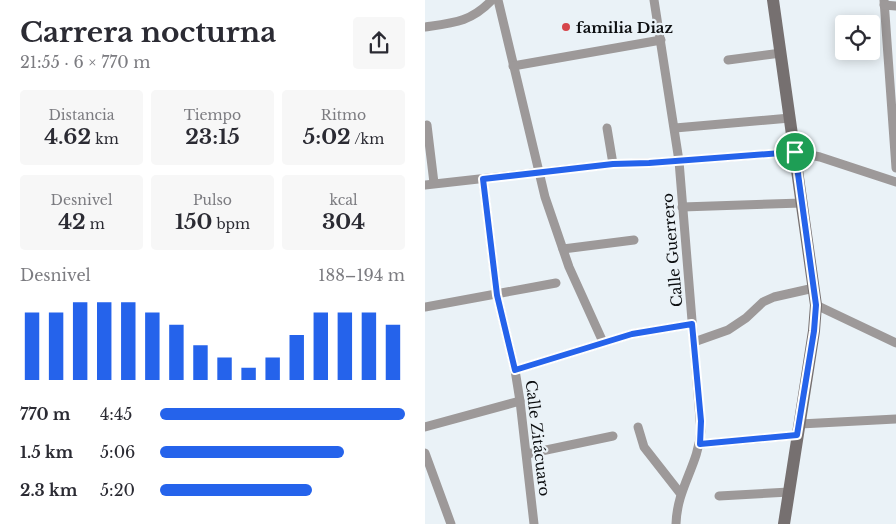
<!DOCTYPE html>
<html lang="es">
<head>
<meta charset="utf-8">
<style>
  :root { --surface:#fff; --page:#f7f7f7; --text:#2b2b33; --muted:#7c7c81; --accent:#2563eb }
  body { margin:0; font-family:"Libre Baskerville",serif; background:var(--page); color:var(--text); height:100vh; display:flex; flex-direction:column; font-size:19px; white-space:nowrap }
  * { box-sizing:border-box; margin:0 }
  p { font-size:16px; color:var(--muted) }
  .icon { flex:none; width:28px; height:28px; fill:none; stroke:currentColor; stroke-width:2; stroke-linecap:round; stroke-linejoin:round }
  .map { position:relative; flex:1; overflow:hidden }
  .side { display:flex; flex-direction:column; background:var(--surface); width:425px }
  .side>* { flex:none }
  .fabs { position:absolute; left:410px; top:15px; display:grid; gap:10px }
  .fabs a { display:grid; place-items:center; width:45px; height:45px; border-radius:5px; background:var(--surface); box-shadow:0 2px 12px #0003; font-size:25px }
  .pin { position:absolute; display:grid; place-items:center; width:42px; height:42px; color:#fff; margin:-21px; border:2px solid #fff; border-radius:50%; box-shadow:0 1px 5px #0007 }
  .round { display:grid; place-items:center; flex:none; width:52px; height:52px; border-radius:5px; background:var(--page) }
  .summary { display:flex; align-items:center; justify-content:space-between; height:85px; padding:0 20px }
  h1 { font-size:28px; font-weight:700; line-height:38px }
  .metrics { display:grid; grid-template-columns:repeat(3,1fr); gap:8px; height:85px; padding:5px 20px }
  .metrics div { display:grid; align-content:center; border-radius:5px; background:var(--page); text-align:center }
  .metrics b { font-size:21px; font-weight:700 }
  .metrics small { font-size:14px; font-weight:400 }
  .metrics p { font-size:14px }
  .chart { height:140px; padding:10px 20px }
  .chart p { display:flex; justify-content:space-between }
  .chart svg { width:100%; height:90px; margin-top:5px; stroke:var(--accent); stroke-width:6 }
  ul { padding:0 20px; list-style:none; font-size:16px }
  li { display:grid; grid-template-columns:80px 60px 1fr; align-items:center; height:38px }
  li i { height:12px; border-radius:6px; background:var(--accent) }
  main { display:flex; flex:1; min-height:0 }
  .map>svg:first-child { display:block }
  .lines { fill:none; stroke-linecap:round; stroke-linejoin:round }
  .street { stroke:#9d9999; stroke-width:9 }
  .secondary { stroke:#767070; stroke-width:12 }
  .route-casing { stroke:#fff; stroke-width:10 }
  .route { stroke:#2563eb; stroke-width:6 }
  .poi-dot { fill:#d6464b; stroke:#eaf2f7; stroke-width:2 }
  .labels { text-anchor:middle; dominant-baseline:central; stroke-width:4.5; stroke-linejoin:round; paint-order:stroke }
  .poi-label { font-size:15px; font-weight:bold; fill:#0c0e10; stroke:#eaf2f7; text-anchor:start }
  .street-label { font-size:15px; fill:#0c0e10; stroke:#eaf2f7 }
</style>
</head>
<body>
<main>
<section class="side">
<div class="summary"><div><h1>Carrera nocturna</h1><p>21:55 · 6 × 770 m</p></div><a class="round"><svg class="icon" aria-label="share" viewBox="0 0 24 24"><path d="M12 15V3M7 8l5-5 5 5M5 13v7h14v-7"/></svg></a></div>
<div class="metrics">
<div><p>Distancia</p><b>4.62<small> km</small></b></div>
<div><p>Tiempo</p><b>23:15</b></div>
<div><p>Ritmo</p><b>5:02<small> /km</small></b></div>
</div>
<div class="metrics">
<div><p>Desnivel</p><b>42<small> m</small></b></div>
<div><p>Pulso</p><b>150<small> bpm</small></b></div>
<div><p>kcal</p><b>304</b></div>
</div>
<div class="chart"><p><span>Desnivel</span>188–194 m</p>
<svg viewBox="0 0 160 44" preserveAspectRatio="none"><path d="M5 44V11M15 44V11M25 44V6M35 44V6M45 44V6M55 44V11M65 44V17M75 44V27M85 44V33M95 44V38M105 44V33M115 44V22M125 44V11M135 44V11M145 44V11M155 44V17"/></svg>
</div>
<ul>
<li><b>770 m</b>4:45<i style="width:100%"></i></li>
<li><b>1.5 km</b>5:06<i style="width:75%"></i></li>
<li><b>2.3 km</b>5:20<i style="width:62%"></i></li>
</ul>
</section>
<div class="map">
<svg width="471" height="524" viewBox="0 0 471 524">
  <rect width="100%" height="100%" fill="#eaf2f7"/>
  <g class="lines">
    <g class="street">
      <polyline points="73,0 120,197 144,267 178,342"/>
      <path d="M229,0L254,161L276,431C273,466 252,488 251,524"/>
      <polyline points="459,0 471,168"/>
      <polyline points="459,5 471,6"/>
      <path d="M0,27C29,23 46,22 67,0"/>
      <polyline points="303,60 356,53"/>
      <polyline points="88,66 236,40"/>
      <polyline points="2,125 9,183"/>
      <polyline points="182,128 188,164"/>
      <polyline points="250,128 365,118"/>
      <polyline points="58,179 72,295 90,370 95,401 109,524"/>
      <polyline points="0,185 188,164 224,163 370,152 395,157 471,182"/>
      <polyline points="257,207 377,203"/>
      <polyline points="138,249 209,240"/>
      <polyline points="391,305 471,343"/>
      <polyline points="0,307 131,283"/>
      <polyline points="269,342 303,330 321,318 338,302 349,297 389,288"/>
      <polyline points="90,370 207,334 267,324"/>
      <polyline points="375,424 471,419"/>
      <polyline points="0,427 95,401"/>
      <polyline points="213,427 219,447 255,493"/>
      <polyline points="275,444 373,435"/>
      <polyline points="0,453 26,524"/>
      <polyline points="102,454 188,436"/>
      <polyline points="294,496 364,492"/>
    </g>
    <polyline class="secondary" points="348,0 391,305 389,331 359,524"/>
  </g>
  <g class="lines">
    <defs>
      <polygon id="route" points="370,152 391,305 389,331 372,435 275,444 276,421 267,324 207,334 90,370 72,295 58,179 188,164 224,163"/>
    </defs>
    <use href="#route" class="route-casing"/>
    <use href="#route" class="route"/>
  </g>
  <circle class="poi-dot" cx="141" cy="27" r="5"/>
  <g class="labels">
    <g class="poi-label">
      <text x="151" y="27">familia Diaz</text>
    </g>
    <g class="street-label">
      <text transform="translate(247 250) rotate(-95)">Calle Guerrero</text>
      <text transform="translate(113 438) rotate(83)">Calle Zitácuaro</text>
    </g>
  </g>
</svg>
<div class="fabs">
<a><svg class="icon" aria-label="locate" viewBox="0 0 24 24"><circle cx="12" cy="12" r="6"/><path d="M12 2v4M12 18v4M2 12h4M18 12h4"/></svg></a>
</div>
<div class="pin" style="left:370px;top:152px;background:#1e9e55"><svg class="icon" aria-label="arrive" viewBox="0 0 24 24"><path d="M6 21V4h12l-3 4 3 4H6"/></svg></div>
</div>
</main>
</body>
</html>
